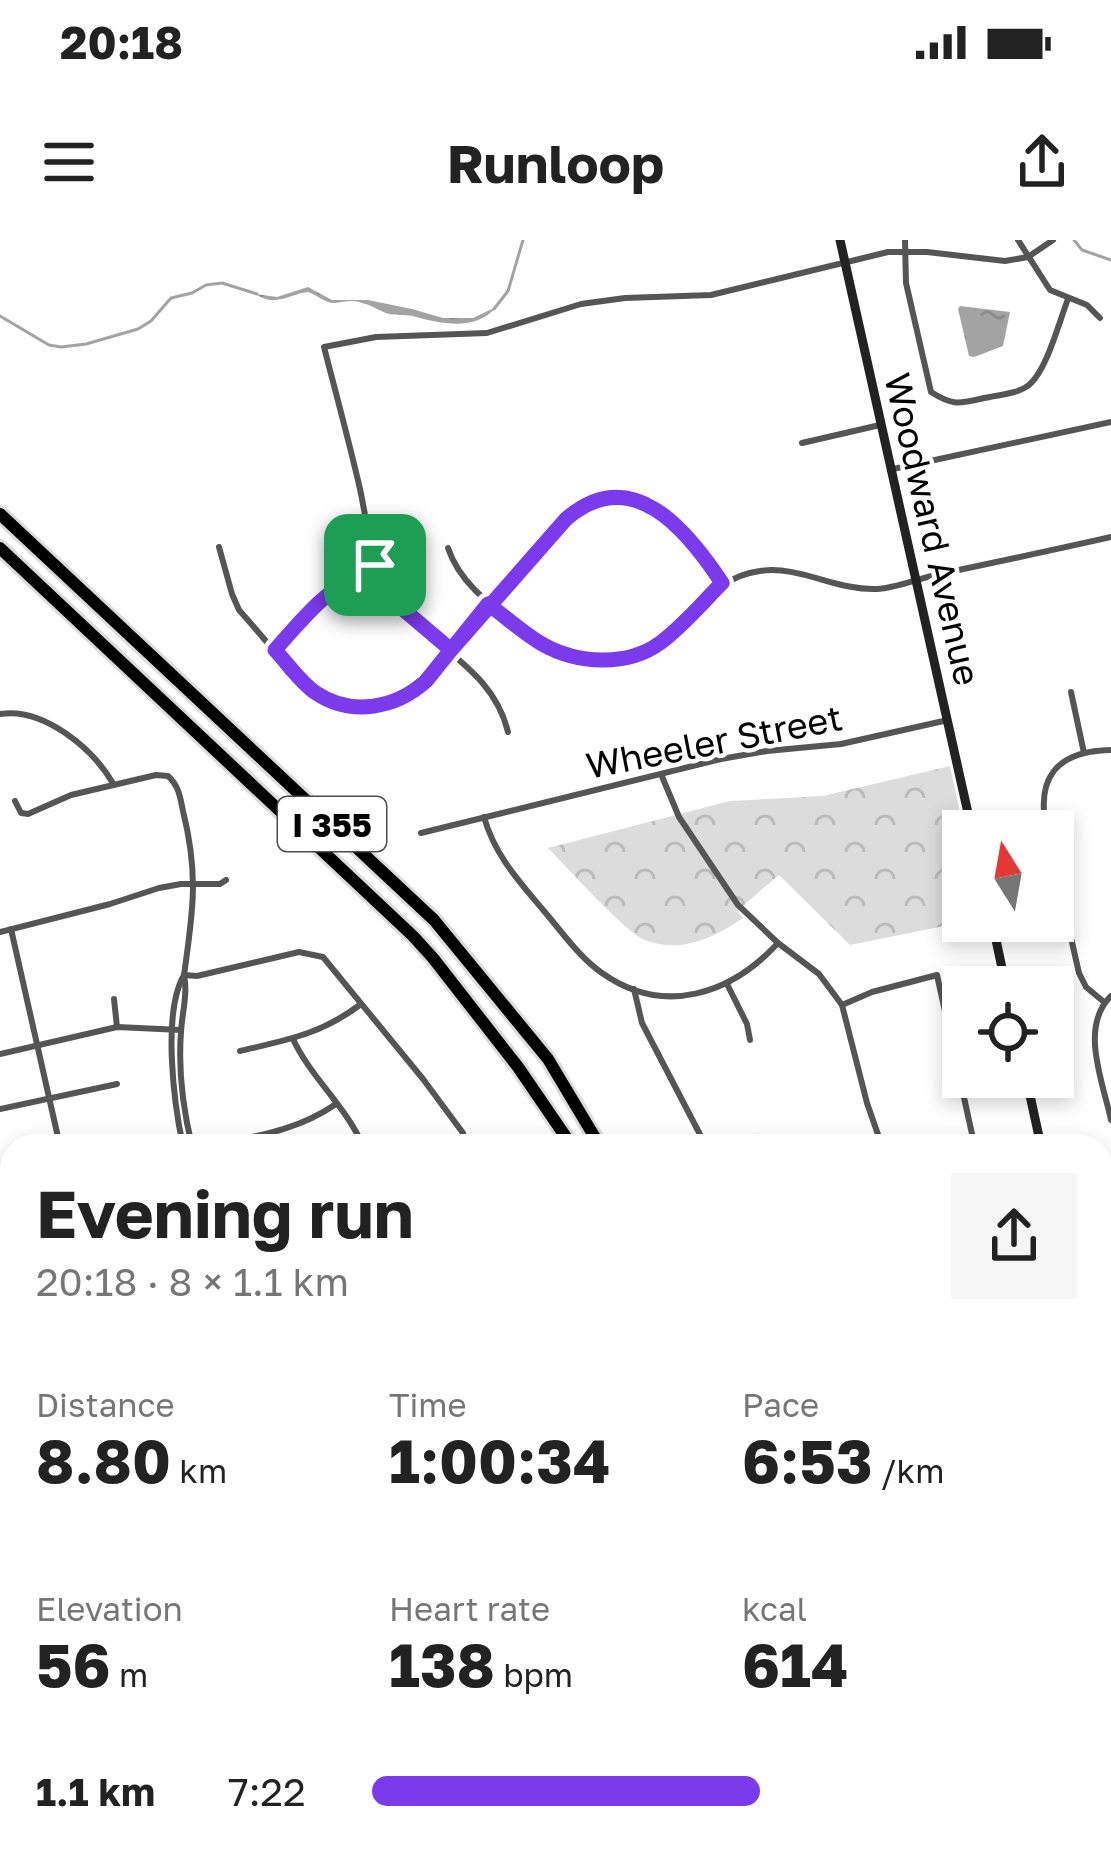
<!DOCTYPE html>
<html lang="en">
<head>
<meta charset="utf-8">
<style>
  :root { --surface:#fff; --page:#f6f6f6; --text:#222; --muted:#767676; --accent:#7c3aed }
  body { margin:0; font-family:"Golos Text",sans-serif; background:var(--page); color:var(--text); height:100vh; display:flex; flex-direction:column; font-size:45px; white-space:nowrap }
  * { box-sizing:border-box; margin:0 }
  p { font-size:39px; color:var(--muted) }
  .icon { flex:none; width:66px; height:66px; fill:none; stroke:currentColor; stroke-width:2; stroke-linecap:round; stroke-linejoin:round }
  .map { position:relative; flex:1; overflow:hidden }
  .side { position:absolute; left:0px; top:894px; width:1113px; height:729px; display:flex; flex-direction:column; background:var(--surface); border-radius:36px 36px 0 0; box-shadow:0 6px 18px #0003 }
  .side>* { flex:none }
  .needle { width:78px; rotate:349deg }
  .fabs { position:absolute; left:942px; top:570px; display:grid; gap:24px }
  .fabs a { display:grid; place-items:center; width:132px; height:132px; border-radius:0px; background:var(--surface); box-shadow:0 6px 18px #0003; font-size:60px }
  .pin { position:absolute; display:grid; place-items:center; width:102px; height:102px; color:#fff; margin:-51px; border-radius:24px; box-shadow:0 6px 18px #0006 }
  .round { display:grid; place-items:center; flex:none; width:126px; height:126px; border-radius:0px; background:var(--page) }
  .summary { display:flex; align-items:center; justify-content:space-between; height:204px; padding:0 36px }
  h1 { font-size:66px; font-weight:700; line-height:90px }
  .figures { display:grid; grid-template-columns:repeat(3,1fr); gap:18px; height:204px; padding:12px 36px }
  .figures div { display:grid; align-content:center }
  .figures b { font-size:60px; font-weight:700 }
  .figures small { font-size:33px; font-weight:400 }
  .figures p { font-size:33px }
  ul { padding:0 36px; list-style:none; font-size:39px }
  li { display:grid; grid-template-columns:192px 144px 1fr; align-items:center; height:90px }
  li i { height:30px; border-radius:15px; background:var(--accent) }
  .status { display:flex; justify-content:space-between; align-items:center; height:84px; padding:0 60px; background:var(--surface); direction:ltr }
  .status svg { height:33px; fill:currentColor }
  header { display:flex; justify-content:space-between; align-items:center; height:156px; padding:0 36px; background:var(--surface); font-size:54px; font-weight:700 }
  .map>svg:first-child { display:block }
  .park { fill:url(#park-crowns) }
  .water { fill:url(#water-ripples) }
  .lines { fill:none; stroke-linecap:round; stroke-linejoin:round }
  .stream { stroke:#a3a3a3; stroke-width:3 }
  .highway-casing { stroke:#dbdbdb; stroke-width:18 }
  .street { stroke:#555; stroke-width:6 }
  .secondary { stroke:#222; stroke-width:9 }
  .highway { stroke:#000; stroke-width:12 }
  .route-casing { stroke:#fff; stroke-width:24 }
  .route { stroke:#7c3aed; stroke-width:15 }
  .labels { text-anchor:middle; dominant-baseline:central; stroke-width:9; stroke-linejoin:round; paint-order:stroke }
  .shield { fill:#fff; stroke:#4c4c4c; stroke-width:3 }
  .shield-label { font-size:33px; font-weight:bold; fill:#000 }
  .street-label { font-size:36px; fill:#000; stroke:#fff }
</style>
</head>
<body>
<div class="status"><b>20:18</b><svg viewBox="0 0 49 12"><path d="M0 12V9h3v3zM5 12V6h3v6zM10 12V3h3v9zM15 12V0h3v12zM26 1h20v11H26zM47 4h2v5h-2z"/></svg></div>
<header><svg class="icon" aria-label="menu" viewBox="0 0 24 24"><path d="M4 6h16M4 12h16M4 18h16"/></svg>Runloop<svg class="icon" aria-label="share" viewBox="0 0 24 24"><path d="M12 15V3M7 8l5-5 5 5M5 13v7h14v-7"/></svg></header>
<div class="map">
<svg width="1111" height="1622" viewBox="0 0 1111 1622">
  <defs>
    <pattern id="park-crowns" width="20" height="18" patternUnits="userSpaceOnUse" patternTransform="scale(3)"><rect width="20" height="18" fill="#dcdcdc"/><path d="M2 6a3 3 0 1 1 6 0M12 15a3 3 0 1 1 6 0" fill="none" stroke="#bbb"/></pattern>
    <pattern id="water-ripples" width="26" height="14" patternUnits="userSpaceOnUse" patternTransform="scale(3)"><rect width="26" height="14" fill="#a3a3a3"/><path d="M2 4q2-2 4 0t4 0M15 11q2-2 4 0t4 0" fill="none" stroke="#8b8b8b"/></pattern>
  </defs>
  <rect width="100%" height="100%" fill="#fff"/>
  <g class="park">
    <path d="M950,526L964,591L963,681H969L850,705L779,635L737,671L743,678C714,698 680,714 645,700C627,694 566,626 548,608L730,561L823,556Z"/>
    <polygon points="131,1611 271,1611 281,1622 134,1622"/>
  </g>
  <g class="water">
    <path d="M308,47L332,60H368L412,69L443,78H473L496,67C477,91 442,84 416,77C408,74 398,76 389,74C379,71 372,65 362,63C352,59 345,62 334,63C325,63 317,55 308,52C289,54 275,68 256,54L277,57Z"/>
    <polygon points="960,66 1010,72 1003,106 974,117 969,116 958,69"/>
  </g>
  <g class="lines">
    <g class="stream">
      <polyline points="1074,0 1082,10 1111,20"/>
      <polyline points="494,69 508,51 523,0"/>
      <polyline points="0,76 49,105 61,107 86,104 138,89 151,81 171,58 192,53 206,45 222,43 257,54"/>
    </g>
    <defs>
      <g id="highway">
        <polyline points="0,274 434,680 548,819 600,906"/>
        <polyline points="0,308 413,696 433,718 518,827 572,906"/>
        <polyline points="785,1611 787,1622"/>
        <polyline points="800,1611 802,1622"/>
        <polyline points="825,1611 827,1622"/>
        <polyline points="842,1611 845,1622"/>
      </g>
    </defs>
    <use href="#highway" class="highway-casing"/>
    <g class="street">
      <path d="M905,0L906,43L931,152C953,166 959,164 984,158C997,155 1018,154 1029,145C1047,130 1059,82 1068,59"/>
      <polyline points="1018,0 1050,50 1087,65 1100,78"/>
      <polyline points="802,203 880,185"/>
      <polyline points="893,229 1111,182"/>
      <path d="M219,307L232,354L239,370C287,423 337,504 417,449L552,293C624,217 678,278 722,343"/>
      <path d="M448,308C460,344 492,366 521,388C567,422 627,435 672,393C700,367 719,336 760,331C799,325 837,351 877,349C898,348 919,338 940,334C997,322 1054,310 1111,297"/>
      <path d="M275,410C307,373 330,346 375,325"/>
      <polyline points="1071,452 1084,513"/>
      <path d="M0,474C43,467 93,508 114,545"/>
      <path d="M508,492C492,425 425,406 391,354C370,322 368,286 360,249C349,201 336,154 324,107L376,97L487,93L581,64L625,58L711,55L888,12H927L1005,21L1028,17L1053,0"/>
      <polyline points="661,534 679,577 738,665 778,703 819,734 842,765 867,863 882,906"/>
      <path d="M15,561L21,573L28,574L71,555L156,535L168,536C179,546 180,557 183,571C199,635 193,671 184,735C162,773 174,864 183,906"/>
      <path d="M484,577C495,616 519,641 544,671C562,692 579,717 602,733C664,777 731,754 778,703"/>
      <path d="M1047,591C1035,538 1056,511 1111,510"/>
      <polyline points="421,593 721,519 767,511 841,504 948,480"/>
      <polyline points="1053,619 1079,733 1086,747 1104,762"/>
      <polyline points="11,689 60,906"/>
      <polyline points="0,692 110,664 159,648 181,644 220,644 226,640"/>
      <polyline points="184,735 197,736 299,712 323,717 423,839 463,893 466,906"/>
      <path d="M184,735C188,754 182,773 181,792C178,831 183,869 192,906"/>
      <polyline points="727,744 747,784 750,800"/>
      <polyline points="634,749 642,783 706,906"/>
      <path d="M1111,756C1079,787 1103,842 1111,880"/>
      <polyline points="114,759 117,787"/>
      <polyline points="842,765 872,752 937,735 974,903 963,906"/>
      <path d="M293,799C311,838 346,866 363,906"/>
      <path d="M240,811C287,800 322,794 361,764"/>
      <polyline points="0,814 117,787 181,790"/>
      <polyline points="0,869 117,844"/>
      <path d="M209,906C256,896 297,891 336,864"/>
      <polyline points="743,906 759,897"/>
      <polyline points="1,963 12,955"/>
      <polyline points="1101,1002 1111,994"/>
      <polyline points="0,1182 12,1169"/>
      <polyline points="0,1258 12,1270"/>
      <polyline points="0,1376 12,1377"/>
      <polyline points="0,1465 12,1458"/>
      <polyline points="0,1556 12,1556"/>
      <polyline points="125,1611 127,1622"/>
    </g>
    <g class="secondary">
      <polyline points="840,0 972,591"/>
      <polyline points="992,681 1006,747"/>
      <polyline points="1026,837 1041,906"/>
      <polyline points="1101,1180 1111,1226"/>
      <polyline points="1101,1270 1111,1267"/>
      <polyline points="0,1610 12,1609"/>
      <polyline points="277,1611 287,1622"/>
      <polyline points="295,1611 304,1622"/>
      <polyline points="23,1622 72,1611"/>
    </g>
    <use href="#highway" class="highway"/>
  </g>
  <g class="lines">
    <defs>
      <path id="route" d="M375,325C330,346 307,373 275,410C288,424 301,443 316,453C352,477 396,468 426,441L488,364C506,377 523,393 542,404C577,424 627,427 660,403C683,386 702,363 722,343C687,290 632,222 566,279L451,410L404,370L375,325"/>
    </defs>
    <use href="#route" class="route-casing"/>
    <use href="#route" class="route"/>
  </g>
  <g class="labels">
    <rect class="shield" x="278" y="557" width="108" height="54" rx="9"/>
    <g class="shield-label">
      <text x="332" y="584">I 355</text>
    </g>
    <g class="street-label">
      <text transform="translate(933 289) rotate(77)">Woodward Avenue</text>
      <text transform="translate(714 501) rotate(-11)">Wheeler Street</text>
    </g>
  </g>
</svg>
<div class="fabs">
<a><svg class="needle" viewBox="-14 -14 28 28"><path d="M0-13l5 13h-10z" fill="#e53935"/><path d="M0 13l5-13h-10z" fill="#767676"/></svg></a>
<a><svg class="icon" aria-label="locate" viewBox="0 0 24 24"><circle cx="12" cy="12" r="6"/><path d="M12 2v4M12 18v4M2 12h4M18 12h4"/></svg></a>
</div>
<div class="pin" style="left:375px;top:325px;background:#1e9e55"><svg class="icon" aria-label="arrive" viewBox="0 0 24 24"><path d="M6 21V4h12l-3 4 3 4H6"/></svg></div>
<section class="side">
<div class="summary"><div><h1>Evening run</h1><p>20:18 · 8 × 1.1 km</p></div><a class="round"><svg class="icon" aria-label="share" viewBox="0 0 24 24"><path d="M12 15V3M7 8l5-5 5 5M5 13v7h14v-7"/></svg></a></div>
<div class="figures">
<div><p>Distance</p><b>8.80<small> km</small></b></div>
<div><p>Time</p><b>1:00:34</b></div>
<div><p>Pace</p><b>6:53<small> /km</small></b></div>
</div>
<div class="figures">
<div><p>Elevation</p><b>56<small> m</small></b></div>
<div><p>Heart rate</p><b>138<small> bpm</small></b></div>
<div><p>kcal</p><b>614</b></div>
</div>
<ul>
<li><b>1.1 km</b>7:22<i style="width:55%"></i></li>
</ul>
</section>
</div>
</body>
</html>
